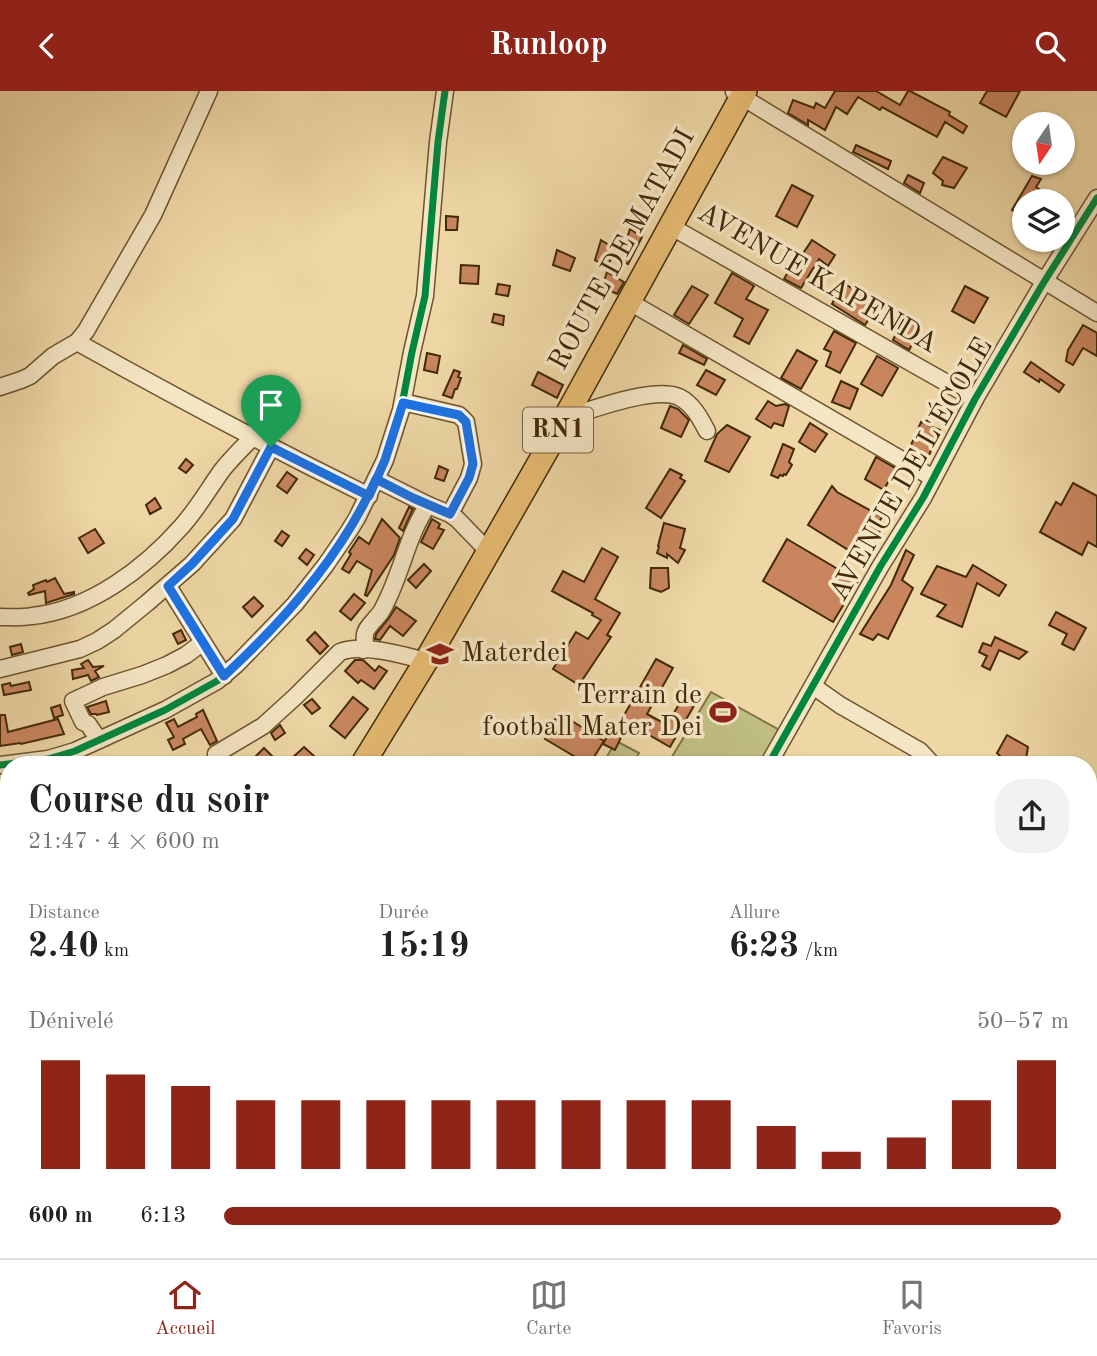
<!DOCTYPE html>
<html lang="fr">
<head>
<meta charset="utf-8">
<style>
  :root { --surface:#fff; --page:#f2f2f2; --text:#222; --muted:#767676; --line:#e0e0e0; --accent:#8f2418 }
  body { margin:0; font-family:"Old Standard TT",serif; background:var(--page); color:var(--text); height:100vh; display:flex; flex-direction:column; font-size:26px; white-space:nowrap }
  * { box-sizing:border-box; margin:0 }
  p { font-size:23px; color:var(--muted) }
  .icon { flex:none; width:38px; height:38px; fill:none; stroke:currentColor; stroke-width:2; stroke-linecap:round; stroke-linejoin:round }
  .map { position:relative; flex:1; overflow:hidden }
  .side { position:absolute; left:0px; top:665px; width:1097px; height:502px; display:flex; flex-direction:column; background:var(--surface); border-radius:28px 28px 0 0; box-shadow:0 2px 5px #0004 }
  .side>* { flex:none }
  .needle { width:46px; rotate:193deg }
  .fabs { position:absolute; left:1012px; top:21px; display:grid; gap:14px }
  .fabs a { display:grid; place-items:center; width:63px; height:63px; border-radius:50%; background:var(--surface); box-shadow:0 2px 5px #0004; font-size:35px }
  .pin { position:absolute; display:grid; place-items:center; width:60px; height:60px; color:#fff; margin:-72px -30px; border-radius:50% 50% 50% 0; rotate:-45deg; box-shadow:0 0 7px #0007 }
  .pin .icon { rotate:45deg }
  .round { display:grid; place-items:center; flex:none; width:74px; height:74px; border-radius:28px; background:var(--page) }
  .overview { display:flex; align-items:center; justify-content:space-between; height:119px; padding:0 28px }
  h1 { font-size:38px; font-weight:600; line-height:52px }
  .stats { display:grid; grid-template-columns:repeat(3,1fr); gap:10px; height:119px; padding:7px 28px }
  .stats div { display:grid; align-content:center }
  .stats b { font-size:35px; font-weight:600 }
  .stats small { font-size:19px; font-weight:400 }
  .stats p { font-size:19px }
  .chart { height:196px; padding:14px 28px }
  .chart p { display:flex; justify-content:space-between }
  .chart svg { width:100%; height:126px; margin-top:7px; stroke:var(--accent); stroke-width:6 }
  ul { padding:0 28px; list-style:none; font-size:23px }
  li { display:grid; grid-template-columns:112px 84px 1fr; align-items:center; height:52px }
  li i { height:18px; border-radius:9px; background:var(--accent) }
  header { display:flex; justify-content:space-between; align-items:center; height:91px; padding:0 28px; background:var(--accent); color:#fff; font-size:32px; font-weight:600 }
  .tabs { display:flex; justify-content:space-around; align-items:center; height:98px; border-top:2px solid var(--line); background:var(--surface); font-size:19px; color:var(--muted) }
  .tabs a { display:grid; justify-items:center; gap:4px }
  .tabs .on { color:var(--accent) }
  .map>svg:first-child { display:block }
  .green { fill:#bfbd82; stroke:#807344; stroke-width:2 }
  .building { fill:#c9865e; stroke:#422907; stroke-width:2 }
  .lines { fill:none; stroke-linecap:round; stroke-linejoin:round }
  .minor-casing { stroke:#6d542e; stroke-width:19 }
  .highway-casing { stroke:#422907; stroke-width:26 }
  .minor { stroke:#f4e5c4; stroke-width:16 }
  .highway { stroke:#e7bc72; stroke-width:23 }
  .cycleway-casing { stroke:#f4e5c4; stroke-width:11 }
  .cycleway { stroke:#00873e; stroke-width:7 }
  .route-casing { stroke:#fff; stroke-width:14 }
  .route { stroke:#1a73e8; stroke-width:9 }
  .labels { text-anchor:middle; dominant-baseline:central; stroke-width:7; stroke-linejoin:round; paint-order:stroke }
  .shield { fill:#f4e5c4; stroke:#776140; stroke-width:2 }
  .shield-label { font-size:26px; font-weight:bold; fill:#422907 }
  .street-label { font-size:28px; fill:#422907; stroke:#f4e5c4 }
  .poi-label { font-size:28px; fill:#422907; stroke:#f4e5c4; text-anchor:start }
</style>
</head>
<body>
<header><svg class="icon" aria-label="back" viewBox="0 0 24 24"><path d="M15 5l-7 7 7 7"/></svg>Runloop<svg class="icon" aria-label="search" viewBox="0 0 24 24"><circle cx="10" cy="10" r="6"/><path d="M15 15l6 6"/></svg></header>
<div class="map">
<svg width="1097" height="1167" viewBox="0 0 1097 1167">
  <rect width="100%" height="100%" fill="#eed7a5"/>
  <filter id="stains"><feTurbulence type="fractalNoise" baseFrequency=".00286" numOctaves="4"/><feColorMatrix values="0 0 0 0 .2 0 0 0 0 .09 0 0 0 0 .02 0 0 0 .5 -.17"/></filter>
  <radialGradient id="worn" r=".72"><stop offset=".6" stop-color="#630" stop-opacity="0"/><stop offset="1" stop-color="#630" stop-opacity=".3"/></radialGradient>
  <g class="green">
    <polygon points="711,601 783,641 764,674 667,674"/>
    <polygon points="616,650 639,662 632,674 602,674"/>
  </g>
  <g class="building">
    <polygon points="835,0 876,0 900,14 908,0 910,0 950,21 949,24 967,35 963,42 945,31 937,46 882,16 880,19 858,6 847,23 836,16 825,39 808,29 808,34 788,22 793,9 814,17 816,12 825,17"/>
    <polygon points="987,0 1020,0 1006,26 980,12"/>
    <polygon points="856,54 891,70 888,78 853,61"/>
    <polygon points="943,66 967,77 954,97 942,94 943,90 933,82"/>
    <polygon points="908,84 924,92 920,102 904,92"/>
    <polygon points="1032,85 1041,88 1036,96 1056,110 1024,110 1024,127 1012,119"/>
    <polygon points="792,94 813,105 797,136 776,125"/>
    <polygon points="446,125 458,126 457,139 446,139"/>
    <polygon points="630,138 642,146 628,173 620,168"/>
    <polygon points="601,149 617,159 606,176 595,169"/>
    <polygon points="812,149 835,164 828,175 819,168 801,197 784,188 797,165 800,167"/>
    <polygon points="557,159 575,167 570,180 553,174"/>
    <polygon points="461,174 479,175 478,193 460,192"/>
    <polygon points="607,181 624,191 617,203 602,196"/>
    <polygon points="732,182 754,195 746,208 768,219 749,253 734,245 743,228 715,212"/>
    <polygon points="843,192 879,213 865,234 832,213"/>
    <polygon points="498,193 510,195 508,205 496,203"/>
    <polygon points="692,195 708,204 689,233 674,224"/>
    <polygon points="965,195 988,207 974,232 952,220"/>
    <polygon points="494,223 504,225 503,234 492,231"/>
    <polygon points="905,225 922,235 909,259 893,249"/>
    <polygon points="1083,234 1097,242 1097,265 1083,257 1073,274 1066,270 1068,259"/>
    <polygon points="834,240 856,252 840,282 826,275 831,261 824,258"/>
    <polygon points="683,254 707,268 704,274 679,262"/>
    <polygon points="797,259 817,270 801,298 781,287"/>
    <polygon points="427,262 440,265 437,282 424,279"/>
    <polygon points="877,265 898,277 882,305 861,293"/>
    <polygon points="1031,271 1064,294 1059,301 1040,288 1039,291 1024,281"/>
    <polygon points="454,279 460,281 458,286 461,287 457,298 455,298 452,307 443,304"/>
    <polygon points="706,279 725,289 716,304 697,294"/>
    <polygon points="538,281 563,294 557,307 532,294"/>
    <polygon points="841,290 858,298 850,318 832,311"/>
    <polygon points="768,310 776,315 785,313 789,315 783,335 774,332 771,337 756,328"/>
    <polygon points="670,315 678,318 689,329 681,346 661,337"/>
    <polygon points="527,317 539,323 536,330 523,325"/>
    <polygon points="921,331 940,339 926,371 908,361"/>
    <polygon points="810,332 827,343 815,361 799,351"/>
    <polygon points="727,334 750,346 729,381 705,370 717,343"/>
    <polygon points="783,353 794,358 789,371 792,374 786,384 784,383 783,385 780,384 778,387 771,384"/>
    <polygon points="876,366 895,377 884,399 865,388"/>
    <polygon points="186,368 193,374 186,382 179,377"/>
    <polygon points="439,375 448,379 444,390 435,387"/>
    <polygon points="670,378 682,384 680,387 685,390 661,427 646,417"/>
    <polygon points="287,381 297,388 287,402 277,395"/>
    <polygon points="1073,392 1097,405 1097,456 1088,451 1082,464 1040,441 1056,411 1061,414"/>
    <polygon points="832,395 837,401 882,426 879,431 884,433 863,468 808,434"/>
    <polygon points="155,407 161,417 150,423 146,414"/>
    <polygon points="409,416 413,418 403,440 399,437"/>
    <polygon points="382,428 400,447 394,464 367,505 365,504 372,479 357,470 349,482 342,478 351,463 349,461 359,446 369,453"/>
    <polygon points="432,428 440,433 438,437 444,439 433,458 421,451"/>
    <polygon points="664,432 685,438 680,457 685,459 678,472 667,463 667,467 657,462 659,456 658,455"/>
    <polygon points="95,438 104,452 88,462 79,447"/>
    <polygon points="282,440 289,445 282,455 275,450"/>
    <polygon points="787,448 858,490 833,531 763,490"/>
    <polygon points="602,457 618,466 595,508 620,522 607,544 611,546 579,594 553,578 576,541 588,548 601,529 592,524 593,522 552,500 563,480 584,491"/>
    <polygon points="306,458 314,464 307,474 299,467"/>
    <polygon points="906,459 914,464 902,489 913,497 888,548 878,543 873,549 860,543 891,494"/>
    <polygon points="424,473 431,480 416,497 408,489"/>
    <polygon points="973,474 1006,494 999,505 977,492 962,536 937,525 946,514 921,503 937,475 966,486"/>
    <polygon points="651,477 668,477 669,497 661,501 650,497"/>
    <polygon points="55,487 64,503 74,501 74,503 46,512 45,500 29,504 28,502 34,498 33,494 46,489 47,491"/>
    <polygon points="354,503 365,512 351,529 340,520"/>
    <polygon points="254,506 263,515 252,526 243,516"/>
    <polygon points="396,516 416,530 403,545 390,535 380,549 375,548 376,543 389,527"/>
    <polygon points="1056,521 1086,537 1074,559 1062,553 1067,543 1049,534"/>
    <polygon points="181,539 186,549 178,553 173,543"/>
    <polygon points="315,541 328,555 320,563 307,549"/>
    <polygon points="995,546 1027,561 1019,568 999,559 990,579 982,575 987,565 979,561 983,552 991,555"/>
    <polygon points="21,553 23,561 12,564 10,556"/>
    <polygon points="656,568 673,577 647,623 667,634 683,606 695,613 670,656 628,632 615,659 603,653 611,638 615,640"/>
    <polygon points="88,569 93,576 104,575 95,580 99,586 91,590 88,584 73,588 72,579 84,577 81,573"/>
    <polygon points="355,569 363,569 375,580 379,575 387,580 374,598 361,589 358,592 345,580"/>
    <polygon points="29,591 31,599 4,604 2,594 10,592 11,595"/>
    <polygon points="353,606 368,618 345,647 330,635"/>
    <polygon points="312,608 320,617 312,623 304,614"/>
    <polygon points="106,610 109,621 97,624 96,623 91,623 87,616"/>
    <polygon points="60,614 63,624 54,627 51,617"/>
    <polygon points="203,619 217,650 210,654 201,638 183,648 185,653 173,659 168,649 174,646 166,632 174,628 178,636 197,626 196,623"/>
    <polygon points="559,622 604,650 589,674 545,648 550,640 545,637 550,629 554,630"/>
    <polygon points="0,624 5,624 8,641 58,628 64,643 21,653 20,652 0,655"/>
    <polygon points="280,634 285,642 275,649 271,642"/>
    <polygon points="1007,644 1028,656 1026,668 1019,674 1009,674 997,662"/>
    <polygon points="304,656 314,665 306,674 298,674 292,667"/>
    <polygon points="264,657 275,668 269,674 257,674 252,669"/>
    <polygon points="9,817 9,839 1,841 0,819"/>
    <polygon points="0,1038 9,1056 9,1066 0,1070"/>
    <polygon points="312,1158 337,1158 341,1167 316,1167"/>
    <polygon points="779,1158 800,1158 804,1167 783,1167"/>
  </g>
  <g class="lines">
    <defs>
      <g id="minor">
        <polyline points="734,1 1097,222"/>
        <polyline points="670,135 975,308"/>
        <polyline points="628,210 933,387"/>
        <path d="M77,251C173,305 270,356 369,405"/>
        <polyline points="0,296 21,289 30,285 53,265 77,251 86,240 153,124 209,0"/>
        <polyline points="403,311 459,324 466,331 473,373 469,387 450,423"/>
        <path d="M565,327C591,319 654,295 679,306C693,313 700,327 707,340"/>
        <polyline points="376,388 428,414"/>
        <polyline points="168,495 224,585"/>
        <path d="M0,526C11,526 22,527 32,525C90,519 145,477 182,435C198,417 209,397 223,378C232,367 242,357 253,346"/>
        <path d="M363,559C366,552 364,550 365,543C366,536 377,527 381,521C401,487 406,446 428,414L450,423L457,428L489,461"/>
        <polyline points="0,578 80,558 97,550 114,539 147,512 192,473 233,428 271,356"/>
        <polyline points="813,595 840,614 920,660 933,674"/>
        <polyline points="99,649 88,633 83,631 73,610 103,596 142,584 167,574 186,564 202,552"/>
        <polyline points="0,674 48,668 75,660 165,619 217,590 236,574 295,513 325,475 349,440 357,427 385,369 401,319 412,261 425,205 438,51 445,0"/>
        <path d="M216,674V663L263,635L296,605L340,561C362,552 403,564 426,570"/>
        <polyline points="768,674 880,476 923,407 975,308 1044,191 1097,107"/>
        <polyline points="0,720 9,719"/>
        <polyline points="0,808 9,805"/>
        <polyline points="0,891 3,909"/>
        <polyline points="1088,898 1097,905"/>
        <polyline points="1025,1158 1026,1167"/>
        <polyline points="179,1167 198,1158"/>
        <polyline points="622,1167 642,1158"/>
      </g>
      <g id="highway">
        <polyline points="362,674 426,570 565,327 745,0"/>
        <polyline points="0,909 9,907"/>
      </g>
    </defs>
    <use href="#minor" class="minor-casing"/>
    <use href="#highway" class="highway-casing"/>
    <use href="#minor" class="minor"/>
    <use href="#highway" class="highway"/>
    <defs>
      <g id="cycleway">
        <polyline points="0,674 48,668 75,660 165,619 217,590 236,574 295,513 325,475 349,440 357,427 385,369 401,319 412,261 425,205 438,51 445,0"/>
        <polyline points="768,674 880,476 923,407 975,308 1044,191 1097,107"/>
      </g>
    </defs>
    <use href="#cycleway" class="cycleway-casing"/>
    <use href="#cycleway" class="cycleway"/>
  </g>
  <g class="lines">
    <defs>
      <path id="route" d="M271,356L233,428L192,473L168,495L224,585C285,529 342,464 376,388L413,407L450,423L469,387L473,373L466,331L459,324L403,312L385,369L369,405L271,356"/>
    </defs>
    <use href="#route" class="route-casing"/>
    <use href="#route" class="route"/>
  </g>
  <defs>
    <symbol id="school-bare" viewBox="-9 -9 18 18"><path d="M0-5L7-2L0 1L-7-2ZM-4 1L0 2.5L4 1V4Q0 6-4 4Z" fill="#8f2418" stroke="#f4e5c4" stroke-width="2.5" paint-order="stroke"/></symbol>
    <symbol id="stadium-bare" viewBox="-9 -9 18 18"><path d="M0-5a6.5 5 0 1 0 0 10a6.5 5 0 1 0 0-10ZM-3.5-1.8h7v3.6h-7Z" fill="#8f2418" stroke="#f4e5c4" stroke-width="2.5" paint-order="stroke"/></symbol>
  </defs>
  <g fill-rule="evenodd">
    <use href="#school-bare" x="421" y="544" width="38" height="38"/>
    <use href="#stadium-bare" x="704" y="602" width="38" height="38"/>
  </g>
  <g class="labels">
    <rect class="shield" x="523" y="316.5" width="70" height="45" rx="5"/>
    <g class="shield-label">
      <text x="558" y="339">RN1</text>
    </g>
    <g class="street-label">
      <text transform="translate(623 159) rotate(-61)">ROUTE DE MATADI</text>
      <text transform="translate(817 188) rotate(30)">AVENUE KAPENDA</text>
      <text transform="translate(912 379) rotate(-60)">AVENUE DE L'ÉCOLE</text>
    </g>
    <g class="poi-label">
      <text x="461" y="563">Materdei</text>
      <text x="702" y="605" text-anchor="end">Terrain de<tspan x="702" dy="32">football Mater Dei</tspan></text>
    </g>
  </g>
  <rect width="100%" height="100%" filter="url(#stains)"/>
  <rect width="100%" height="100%" fill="url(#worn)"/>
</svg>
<div class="fabs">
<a><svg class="needle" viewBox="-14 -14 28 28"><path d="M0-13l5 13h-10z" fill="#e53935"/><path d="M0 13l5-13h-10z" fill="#767676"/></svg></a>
<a><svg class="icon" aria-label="layers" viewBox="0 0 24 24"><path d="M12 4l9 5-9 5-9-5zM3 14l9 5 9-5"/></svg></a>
</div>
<div class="pin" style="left:271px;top:356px;background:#1e9e55"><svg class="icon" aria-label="arrive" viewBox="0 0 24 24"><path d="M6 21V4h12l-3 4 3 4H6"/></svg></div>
<section class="side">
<div class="overview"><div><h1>Course du soir</h1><p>21:47 · 4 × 600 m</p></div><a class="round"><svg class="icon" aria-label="share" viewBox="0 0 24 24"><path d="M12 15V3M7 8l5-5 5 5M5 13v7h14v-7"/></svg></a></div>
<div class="stats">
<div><p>Distance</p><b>2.40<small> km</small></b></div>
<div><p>Durée</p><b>15:19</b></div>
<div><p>Allure</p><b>6:23<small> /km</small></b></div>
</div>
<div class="chart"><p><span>Dénivelé</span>50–57 m</p>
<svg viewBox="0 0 160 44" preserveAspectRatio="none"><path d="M5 44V6M15 44V11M25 44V15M35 44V20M45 44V20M55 44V20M65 44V20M75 44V20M85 44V20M95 44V20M105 44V20M115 44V29M125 44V38M135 44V33M145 44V20M155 44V6"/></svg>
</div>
<ul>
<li><b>600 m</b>6:13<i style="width:99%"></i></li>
</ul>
</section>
</div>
<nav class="tabs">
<a class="on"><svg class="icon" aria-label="home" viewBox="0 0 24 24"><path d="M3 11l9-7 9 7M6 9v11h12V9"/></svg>Accueil</a>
<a><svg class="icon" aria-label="map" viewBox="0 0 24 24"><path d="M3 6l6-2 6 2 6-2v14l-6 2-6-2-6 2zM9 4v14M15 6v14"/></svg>Carte</a>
<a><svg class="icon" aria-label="saved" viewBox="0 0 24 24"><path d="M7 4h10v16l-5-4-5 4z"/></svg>Favoris</a>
</nav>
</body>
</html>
